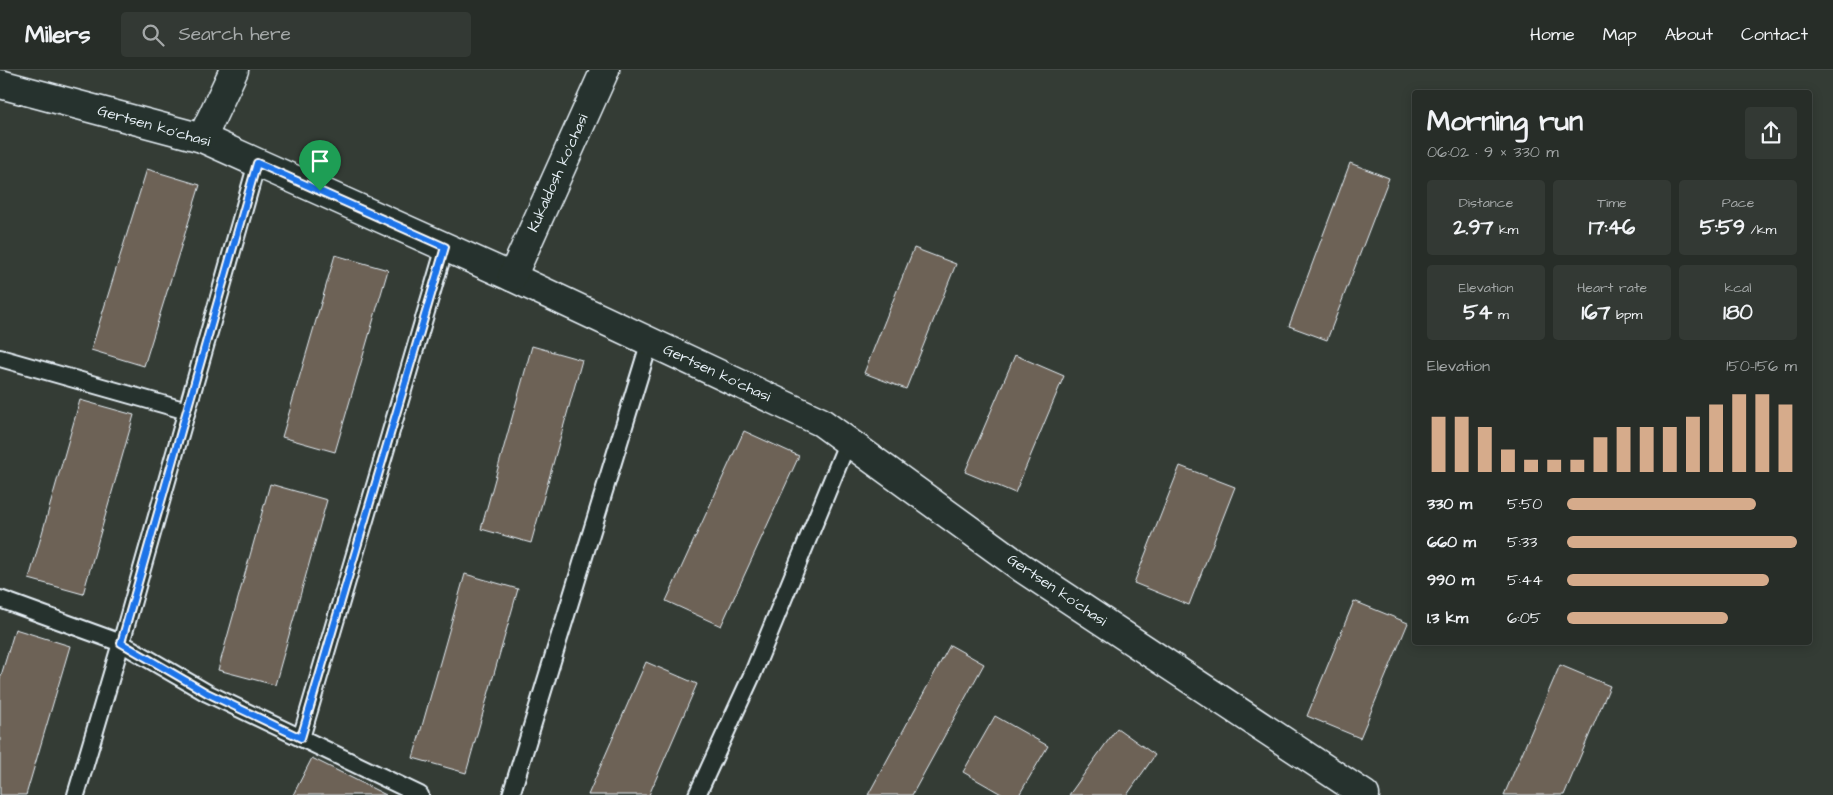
<!DOCTYPE html>
<html lang="en">
<head>
<meta charset="utf-8">
<style>
  :root { --surface:#272d28; --page:#333934; --text:#f1f3f6; --muted:#a4a8a8; --line:#434945; --accent:#d6ab8b }
  body { margin:0; font-family:"Architects Daughter",sans-serif; background:var(--page); color:var(--text); height:100vh; display:flex; flex-direction:column; font-size:19px; white-space:nowrap }
  * { box-sizing:border-box; margin:0 }
  p { font-size:16px; color:var(--muted) }
  .icon { flex:none; width:28px; height:28px; fill:none; stroke:currentColor; stroke-width:2; stroke-linecap:round; stroke-linejoin:round }
  .map { position:relative; flex:1; overflow:hidden }
  .drawer { position:absolute; left:1412px; top:20px; width:400px; height:555px; display:flex; flex-direction:column; background:var(--surface); border-radius:5px; box-shadow:0 2px 12px #0003,0 0 0 1px var(--line) }
  .drawer>* { flex:none }
  .pin { position:absolute; display:grid; place-items:center; width:42px; height:42px; color:#fff; margin:-51px -21px; border-radius:50% 50% 50% 0; rotate:-45deg; box-shadow:0 0 5px #0007 }
  .pin .icon { rotate:45deg }
  .round { display:grid; place-items:center; flex:none; width:52px; height:52px; border-radius:5px; background:var(--page) }
  .headline { display:flex; align-items:center; justify-content:space-between; height:85px; padding:0 15px }
  h1 { font-size:28px; font-weight:800; line-height:38px }
  .figures { display:grid; grid-template-columns:repeat(3,1fr); gap:8px; height:85px; padding:5px 15px }
  .figures div { display:grid; align-content:center; border-radius:5px; background:var(--page); text-align:center }
  .figures b { font-size:21px; font-weight:800 }
  .figures small { font-size:14px; font-weight:400 }
  .figures p { font-size:14px }
  .chart { height:140px; padding:10px 15px }
  .chart p { display:flex; justify-content:space-between }
  .chart svg { width:100%; height:90px; margin-top:5px; stroke:var(--accent); stroke-width:6 }
  ul { padding:0 15px; list-style:none; font-size:16px }
  li { display:grid; grid-template-columns:80px 60px 1fr; align-items:center; height:38px }
  li i { height:12px; border-radius:6px; background:var(--accent) }
  header { display:flex; align-items:center; gap:30px; box-sizing:border-box; height:70px; padding:0 25px; background:var(--surface); border-bottom:1px solid var(--line) }
  header strong { font-size:24px }
  nav { display:flex; gap:28px; margin-inline-start:auto; font-size:18px }
  .search { width:350px; height:45px; background:var(--page); display:flex; align-items:center; gap:12px; box-sizing:border-box; padding:0 18px; border-radius:5px; color:var(--muted); font-size:19px }
  .map>svg:first-child { display:block }
  .building { fill:#6d6257; stroke:#e8f1f8 }
  .lines { fill:none; stroke-linecap:round; stroke-linejoin:round }
  .lane-casing { stroke:#e8f1f8; stroke-width:20 }
  .street-casing { stroke:#e8f1f8; stroke-width:31 }
  .lane { stroke:#26332d; stroke-width:16 }
  .street { stroke:#26332d; stroke-width:28 }
  .route-casing { stroke:#fff; stroke-width:10 }
  .route { stroke:#1a73e8; stroke-width:6 }
  .labels { text-anchor:middle; dominant-baseline:central; stroke-width:4; stroke-linejoin:round; paint-order:stroke }
  .street-label { font-size:15px; fill:#e8f1f8; stroke:#26332d }
</style>
</head>
<body>
<header>
<strong>Milers</strong>
<div class="search"><svg class="icon" aria-label="search" viewBox="0 0 24 24"><circle cx="10" cy="10" r="6"/><path d="M15 15l6 6"/></svg>Search here</div>
<nav><a>Home</a><a>Map</a><a>About</a><a>Contact</a></nav>
</header>
<div class="map">
<svg width="1833" height="725" viewBox="0 0 1833 725">
  <rect width="100%" height="100%" fill="#343c35"/>
  <filter id="ink" filterUnits="userSpaceOnUse"><feTurbulence type="fractalNoise" baseFrequency=".02" numOctaves="2"/><feDisplacementMap in="SourceGraphic" scale="10" xChannelSelector="R" yChannelSelector="G"/><feConvolveMatrix kernelMatrix="1 2 1 2 8 2 1 2 1" color-interpolation-filters="sRGB"/></filter>
  <g filter="url(#ink)">
    <g class="building">
      <polygon points="1350,93 1389,108 1327,270 1289,256"/>
      <polygon points="147,99 200,115 144,296 91,280"/>
      <polygon points="914,178 956,194 906,319 864,303"/>
      <polygon points="335,185 388,200 335,382 282,367"/>
      <polygon points="532,276 582,290 531,473 481,459"/>
      <polygon points="1015,285 1064,306 1015,423 965,402"/>
      <polygon points="80,330 134,345 83,524 29,509"/>
      <polygon points="744,361 799,386 721,556 666,531"/>
      <polygon points="1180,396 1235,417 1189,535 1134,513"/>
      <polygon points="270,414 327,430 275,615 218,600"/>
      <polygon points="465,504 518,519 466,703 413,688"/>
      <polygon points="1354,531 1408,553 1360,668 1307,646"/>
      <polygon points="15,559 70,576 26,725 0,725 0,609"/>
      <polygon points="950,575 984,594 912,725 868,725"/>
      <polygon points="646,592 697,614 649,725 588,725"/>
      <polygon points="1560,595 1610,616 1564,725 1504,725"/>
      <polygon points="995,646 1048,676 1019,725 1003,725 963,702"/>
      <polygon points="1117,658 1155,685 1127,725 1069,725"/>
      <polygon points="312,688 386,725 293,725"/>
    </g>
    <g class="lines">
      <defs>
        <g id="lane">
          <polyline points="0,288 187,341"/>
          <polyline points="0,529 121,573 207,623 420,725"/>
          <polyline points="301,668 445,177"/>
          <polyline points="76,725 121,573 257,93"/>
          <polyline points="511,725 650,271"/>
          <polyline points="697,725 753,603 848,371"/>
        </g>
        <g id="street">
          <polyline points="0,14 202,68 512,207 821,352 1022,498 1365,725"/>
          <polyline points="202,68 234,0"/>
          <polyline points="512,207 605,0"/>
        </g>
      </defs>
      <use href="#lane" class="lane-casing"/>
      <use href="#street" class="street-casing"/>
      <use href="#lane" class="lane"/>
      <use href="#street" class="street"/>
    </g>
  </g>
  <g class="lines" filter="url(#ink)">
    <defs>
      <polygon id="route" points="257,93 445,177 301,668 207,623 121,573"/>
    </defs>
    <use href="#route" class="route-casing"/>
    <use href="#route" class="route"/>
  </g>
  <g class="labels">
    <g class="street-label">
      <text transform="translate(154 56) rotate(16)">Gertsen ko'chasi</text>
      <text transform="translate(558 103) rotate(-66)">Kukaldosh ko'chasi</text>
      <text transform="translate(717 303) rotate(25)">Gertsen ko'chasi</text>
      <text transform="translate(1057 520) rotate(34)">Gertsen ko'chasi</text>
    </g>
  </g>
</svg>
<div class="pin" style="left:320px;top:121px;background:#1e9e55"><svg class="icon" aria-label="arrive" viewBox="0 0 24 24"><path d="M6 21V4h12l-3 4 3 4H6"/></svg></div>
<section class="drawer">
<div class="headline"><div><h1>Morning run</h1><p>06:02 · 9 × 330 m</p></div><a class="round"><svg class="icon" aria-label="share" viewBox="0 0 24 24"><path d="M12 15V3M7 8l5-5 5 5M5 13v7h14v-7"/></svg></a></div>
<div class="figures">
<div><p>Distance</p><b>2.97<small> km</small></b></div>
<div><p>Time</p><b>17:46</b></div>
<div><p>Pace</p><b>5:59<small> /km</small></b></div>
</div>
<div class="figures">
<div><p>Elevation</p><b>54<small> m</small></b></div>
<div><p>Heart rate</p><b>167<small> bpm</small></b></div>
<div><p>kcal</p><b>180</b></div>
</div>
<div class="chart"><p><span>Elevation</span>150–156 m</p>
<svg viewBox="0 0 160 44" preserveAspectRatio="none"><path d="M5 44V17M15 44V17M25 44V22M35 44V33M45 44V38M55 44V38M65 44V38M75 44V27M85 44V22M95 44V22M105 44V22M115 44V17M125 44V11M135 44V6M145 44V6M155 44V11"/></svg>
</div>
<ul>
<li><b>330 m</b>5:50<i style="width:82%"></i></li>
<li><b>660 m</b>5:33<i style="width:100%"></i></li>
<li><b>990 m</b>5:44<i style="width:88%"></i></li>
<li><b>1.3 km</b>6:05<i style="width:70%"></i></li>
</ul>
</section>
</div>
</body>
</html>
